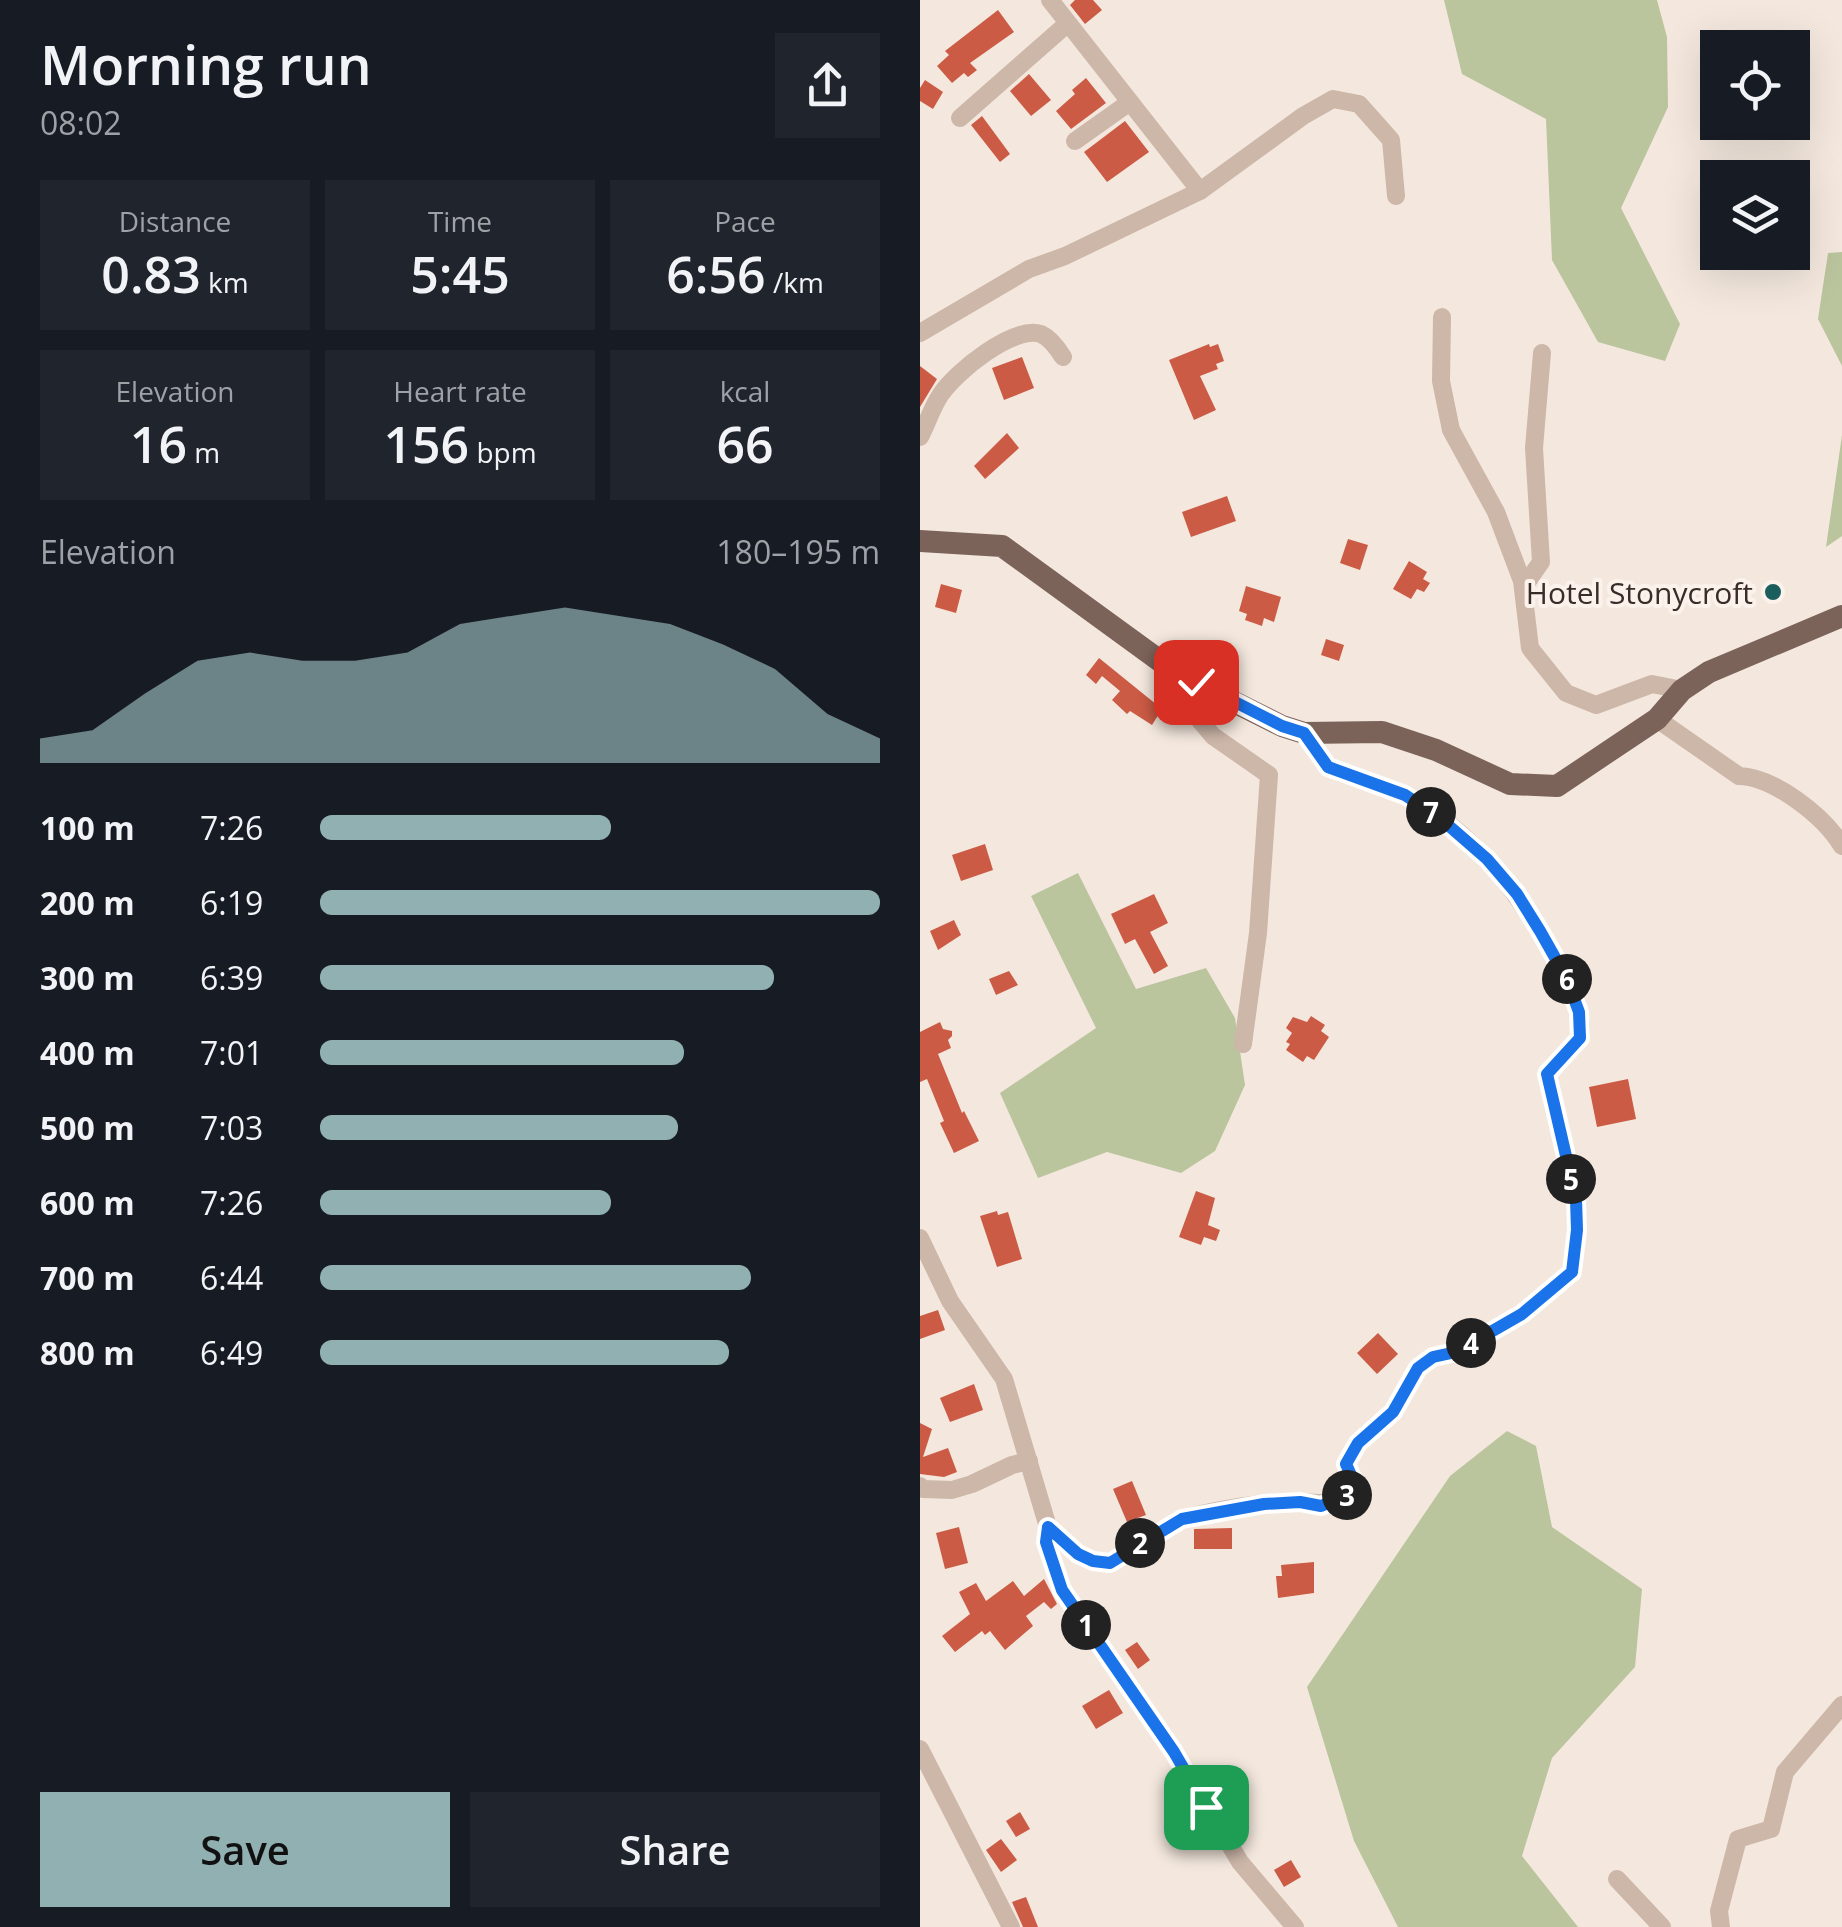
<!DOCTYPE html>
<html lang="en">
<head>
<meta charset="utf-8">
<style>
  :root { --surface:#171b24; --page:#20242c; --text:#f1f3f6; --muted:#9ea1a6; --accent:#91b0b1 }
  body { margin:0; font-family:"Open Sans",sans-serif; background:var(--page); color:var(--text); height:100vh; display:flex; flex-direction:column; font-size:38px; white-space:nowrap }
  * { box-sizing:border-box; margin:0 }
  p { font-size:32px; color:var(--muted) }
  .icon { flex:none; width:55px; height:55px; fill:none; stroke:currentColor; stroke-width:2; stroke-linecap:round; stroke-linejoin:round }
  .map { position:relative; flex:1; overflow:hidden }
  .sheet { display:flex; flex-direction:column; background:var(--surface); width:920px }
  .sheet>* { flex:none }
  .tools { position:absolute; left:780px; top:30px; display:grid; gap:20px }
  .tools a { display:grid; place-items:center; width:110px; height:110px; border-radius:0px; background:var(--surface); box-shadow:0 10px 40px #0002; font-size:50px }
  .pin { position:absolute; display:grid; place-items:center; width:85px; height:85px; color:#fff; margin:-42px; border-radius:20px; box-shadow:0 5px 15px #0006 }
  .km { position:absolute; width:50px; height:50px; margin:-25px; border-radius:50%; background:#222; color:#fff; font-size:28px; line-height:50px; text-align:center }
  .round { display:grid; place-items:center; flex:none; width:105px; height:105px; border-radius:0px; background:var(--page) }
  .summary { display:flex; align-items:center; justify-content:space-between; height:170px; padding:0 40px }
  h1 { font-size:55px; font-weight:600; line-height:75px }
  .figures { display:grid; grid-template-columns:repeat(3,1fr); gap:15px; height:170px; padding:10px 40px }
  .figures div { display:grid; align-content:center; border-radius:0px; background:var(--page); text-align:center }
  .figures b { font-size:50px; font-weight:600 }
  .figures small { font-size:28px; font-weight:400 }
  .figures p { font-size:28px }
  .chart { height:280px; padding:20px 40px }
  .chart p { display:flex; justify-content:space-between }
  .chart svg { width:100%; height:180px; margin-top:10px; fill:var(--accent); opacity:.7 }
  .primary-button { display:flex; gap:20px; margin-top:auto; padding:20px 40px }
  .primary-button a { flex:1; height:115px; border-radius:0px; background:var(--accent); color:#111; font-size:40px; font-weight:600; line-height:115px; text-align:center }
  .primary-button a+a { background:var(--page); color:var(--text) }
  ul { padding:0 40px; list-style:none; font-size:32px }
  li { display:grid; grid-template-columns:160px 120px 1fr; align-items:center; height:75px }
  li i { height:25px; border-radius:12px; background:var(--accent) }
  main { display:flex; flex:1; min-height:0 }
  .map>svg:first-child { display:block }
  .green { fill:#bac49d }
  .building { fill:#cb5b45 }
  .lines { fill:none; stroke-linecap:round; stroke-linejoin:round }
  .minor { stroke:#cdb7a9; stroke-width:18 }
  .major { stroke:#7c635a; stroke-width:22 }
  .route-casing { stroke:#fff; stroke-width:20 }
  .route { stroke:#1a73e8; stroke-width:12 }
  .poi-dot { fill:#1c5d5d; stroke:#fbf2eb; stroke-width:4 }
  .labels { text-anchor:middle; dominant-baseline:central; stroke-width:8; stroke-linejoin:round; paint-order:stroke }
  .poi-label { font-size:30px; fill:#3a2d29; stroke:#fbf2eb; text-anchor:end }
</style>
</head>
<body>
<main>
<section class="sheet">
<div class="summary"><div><h1>Morning run</h1><p>08:02</p></div><a class="round"><svg class="icon" aria-label="share" viewBox="0 0 24 24"><path d="M12 15V3M7 8l5-5 5 5M5 13v7h14v-7"/></svg></a></div>
<div class="figures">
<div><p>Distance</p><b>0.83<small> km</small></b></div>
<div><p>Time</p><b>5:45</b></div>
<div><p>Pace</p><b>6:56<small> /km</small></b></div>
</div>
<div class="figures">
<div><p>Elevation</p><b>16<small> m</small></b></div>
<div><p>Heart rate</p><b>156<small> bpm</small></b></div>
<div><p>kcal</p><b>66</b></div>
</div>
<div class="chart"><p><span>Elevation</span>180–195 m</p>
<svg viewBox="0 0 160 44" preserveAspectRatio="none"><path d="M0 44V38L10 36L20 27L30 19L40 17L50 19L60 19L70 17L80 10L90 8L100 6L110 8L120 10L130 15L140 21L150 32L160 38V44z"/></svg>
</div>
<ul>
<li><b>100 m</b>7:26<i style="width:52%"></i></li>
<li><b>200 m</b>6:19<i style="width:100%"></i></li>
<li><b>300 m</b>6:39<i style="width:81%"></i></li>
<li><b>400 m</b>7:01<i style="width:65%"></i></li>
<li><b>500 m</b>7:03<i style="width:64%"></i></li>
<li><b>600 m</b>7:26<i style="width:52%"></i></li>
<li><b>700 m</b>6:44<i style="width:77%"></i></li>
<li><b>800 m</b>6:49<i style="width:73%"></i></li>
</ul>
<div class="primary-button"><a>Save</a><a>Share</a></div>
</section>
<div class="map">
<svg width="922" height="1927" viewBox="0 0 922 1927">
  <rect width="100%" height="100%" fill="#f4e8de"/>
  <g class="green">
    <polygon points="524,0 737,0 747,37 748,107 701,208 760,324 745,361 678,342 632,260 626,119 542,74"/>
    <polygon points="922,252 922,366 898,319 908,253"/>
    <polygon points="922,435 922,536 906,547"/>
    <polygon points="158,873 216,989 286,968 315,1018 325,1085 295,1151 261,1173 187,1152 118,1178 80,1093 176,1028 111,896"/>
    <polygon points="587,1431 616,1446 632,1527 722,1589 715,1667 632,1758 602,1856 658,1927 478,1927 434,1841 387,1687 530,1476"/>
  </g>
  <g class="building">
    <polygon points="155,0 173,0 182,10 165,24 150,5"/>
    <polygon points="78,10 94,32 50,63 57,70 48,77 44,73 32,83 17,66 29,55 25,51"/>
    <polygon points="109,74 131,100 111,116 90,91"/>
    <polygon points="166,78 186,103 151,129 136,111 155,94 152,90"/>
    <polygon points="5,80 23,92 13,109 0,101 0,88"/>
    <polygon points="62,116 90,154 80,162 51,125"/>
    <polygon points="205,121 229,152 187,182 164,152"/>
    <polygon points="289,344 290,347 298,344 304,361 296,364 298,369 280,376 296,410 274,420 249,360"/>
    <polygon points="102,357 114,388 84,400 72,368"/>
    <polygon points="0,366 17,379 0,407"/>
    <polygon points="87,433 99,448 65,479 54,466"/>
    <polygon points="307,496 316,521 271,537 262,512"/>
    <polygon points="428,539 448,545 440,570 420,563"/>
    <polygon points="489,561 507,572 503,579 510,583 504,592 497,589 491,599 473,589"/>
    <polygon points="21,584 42,590 36,613 15,607"/>
    <polygon points="326,586 361,597 354,622 344,618 342,626 325,620 327,614 319,611"/>
    <polygon points="406,639 424,645 419,661 401,655"/>
    <polygon points="179,658 242,709 232,725 210,711 207,714 192,700 200,691 182,676 176,684 166,675"/>
    <polygon points="65,844 73,870 41,881 32,855"/>
    <polygon points="234,894 248,923 230,932 248,966 234,974 215,939 205,944 191,914"/>
    <polygon points="34,920 41,935 18,950 10,931"/>
    <polygon points="89,971 98,985 76,995 69,979"/>
    <polygon points="391,1016 405,1025 401,1031 409,1037 394,1060 387,1056 383,1062 366,1050 370,1044 366,1042 372,1033 366,1028 373,1017 387,1022"/>
    <polygon points="20,1022 23,1029 32,1031 32,1036 28,1040 31,1048 18,1054 42,1113 44,1111 59,1141 34,1153 20,1123 24,1121 7,1079 0,1082 0,1032"/>
    <polygon points="708,1079 716,1119 677,1127 669,1087"/>
    <polygon points="276,1191 295,1198 288,1225 300,1230 296,1241 284,1237 281,1245 259,1237"/>
    <polygon points="77,1211 78,1215 88,1212 102,1259 77,1267 60,1216"/>
    <polygon points="18,1310 25,1330 0,1339 0,1316"/>
    <polygon points="458,1333 478,1354 457,1374 437,1353"/>
    <polygon points="54,1384 63,1410 30,1422 20,1398"/>
    <polygon points="0,1423 12,1429 3,1457 28,1448 37,1472 24,1477 0,1474"/>
    <polygon points="212,1481 226,1515 207,1522 193,1489"/>
    <polygon points="39,1527 48,1563 25,1569 16,1533"/>
    <polygon points="312,1528 312,1549 274,1549 274,1529"/>
    <polygon points="394,1562 394,1593 358,1598 356,1576 362,1576 361,1565"/>
    <polygon points="124,1579 137,1604 131,1609 124,1602 106,1616 113,1626 85,1650 70,1631 65,1635 62,1631 35,1652 22,1636 50,1614 39,1592 56,1583 66,1601 93,1581 104,1596"/>
    <polygon points="217,1642 230,1660 218,1669 205,1650"/>
    <polygon points="189,1690 203,1713 176,1729 162,1706"/>
    <polygon points="100,1812 110,1829 96,1837 86,1821"/>
    <polygon points="81,1839 97,1860 81,1872 66,1850"/>
    <polygon points="371,1860 381,1877 364,1887 354,1870"/>
    <polygon points="106,1897 118,1927 103,1927 92,1902"/>
  </g>
  <g class="lines">
    <g class="minor">
      <polyline points="40,118 147,24"/>
      <polyline points="155,141 210,102"/>
      <polyline points="280,191 383,116 413,99 439,104 471,140 476,196"/>
      <polyline points="522,317 521,381 531,430 576,512 602,581 610,648 646,693 676,705 732,684 762,690"/>
      <polyline points="0,333 109,269 145,256 280,191 130,0"/>
      <path d="M0,437C7,424 12,407 21,394C36,372 93,325 121,334C130,338 138,349 143,357"/>
      <polyline points="603,588 621,562 614,448 622,353"/>
      <polyline points="258,674 261,698 293,736 349,775 338,933 323,1044"/>
      <path d="M737,719L819,776C854,777 904,816 922,846"/>
      <polyline points="0,1238 30,1301 84,1379 128,1527 126,1542 142,1590 255,1752 320,1862 375,1927"/>
      <polyline points="0,1486 3,1489 32,1490 52,1484 92,1465 109,1461"/>
      <path d="M128,1527C143,1542 162,1563 186,1562C200,1562 241,1528 260,1521C275,1514 296,1511 312,1508C333,1504 354,1503 374,1502C398,1502 421,1510 435,1484L426,1464L438,1443L473,1412L498,1368L513,1357L536,1352L602,1314L652,1272L657,1230L656,1199L627,1074L660,1038C664,1010 649,982 635,958C599,892 553,832 485,795C467,785 416,775 406,765C398,756 391,743 384,733"/>
      <polyline points="0,1749 91,1927"/>
      <polyline points="697,1879 742,1927"/>
      <polyline points="801,1927 799,1911 818,1839 851,1829 865,1772 922,1705"/>
    </g>
    <polyline class="major" points="0,541 82,546 258,674 362,726 384,733 462,732 516,750 590,784 637,786 737,719 762,690 789,672 922,616"/>
  </g>
  <g class="lines">
    <defs>
      <polyline id="route" points="276,682 362,726 384,733 408,767 485,795 521,819 567,859 597,894 620,931 646,977 659,1012 660,1038 627,1074 656,1199 657,1230 652,1272 602,1314 536,1352 513,1357 498,1368 473,1412 438,1443 426,1464 435,1484 430,1494 401,1506 380,1502 344,1504 262,1519 190,1563 173,1561 158,1554 128,1527 126,1542 142,1590 254,1752 286,1807"/>
    </defs>
    <use href="#route" class="route-casing"/>
    <use href="#route" class="route"/>
  </g>
  <circle class="poi-dot" cx="853" cy="592" r="10"/>
  <g class="labels">
    <g class="poi-label">
      <text x="833" y="592">Hotel Stonycroft</text>
    </g>
  </g>
</svg>
<div class="tools">
<a><svg class="icon" aria-label="locate" viewBox="0 0 24 24"><circle cx="12" cy="12" r="6"/><path d="M12 2v4M12 18v4M2 12h4M18 12h4"/></svg></a>
<a><svg class="icon" aria-label="layers" viewBox="0 0 24 24"><path d="M12 4l9 5-9 5-9-5zM3 14l9 5 9-5"/></svg></a>
</div>
<div class="pin" style="left:286px;top:1807px;background:#1e9e55"><svg class="icon" aria-label="arrive" viewBox="0 0 24 24"><path d="M6 21V4h12l-3 4 3 4H6"/></svg></div>
<div class="pin" style="left:276px;top:682px;background:#d93025"><svg class="icon" aria-label="check" viewBox="0 0 24 24"><path d="M5 12l5 5 9-10"/></svg></div>
<b class="km" style="left:166px;top:1625px">1</b>
<b class="km" style="left:220px;top:1543px">2</b>
<b class="km" style="left:427px;top:1495px">3</b>
<b class="km" style="left:551px;top:1343px">4</b>
<b class="km" style="left:651px;top:1179px">5</b>
<b class="km" style="left:647px;top:979px">6</b>
<b class="km" style="left:511px;top:812px">7</b>
</div>
</main>
</body>
</html>
